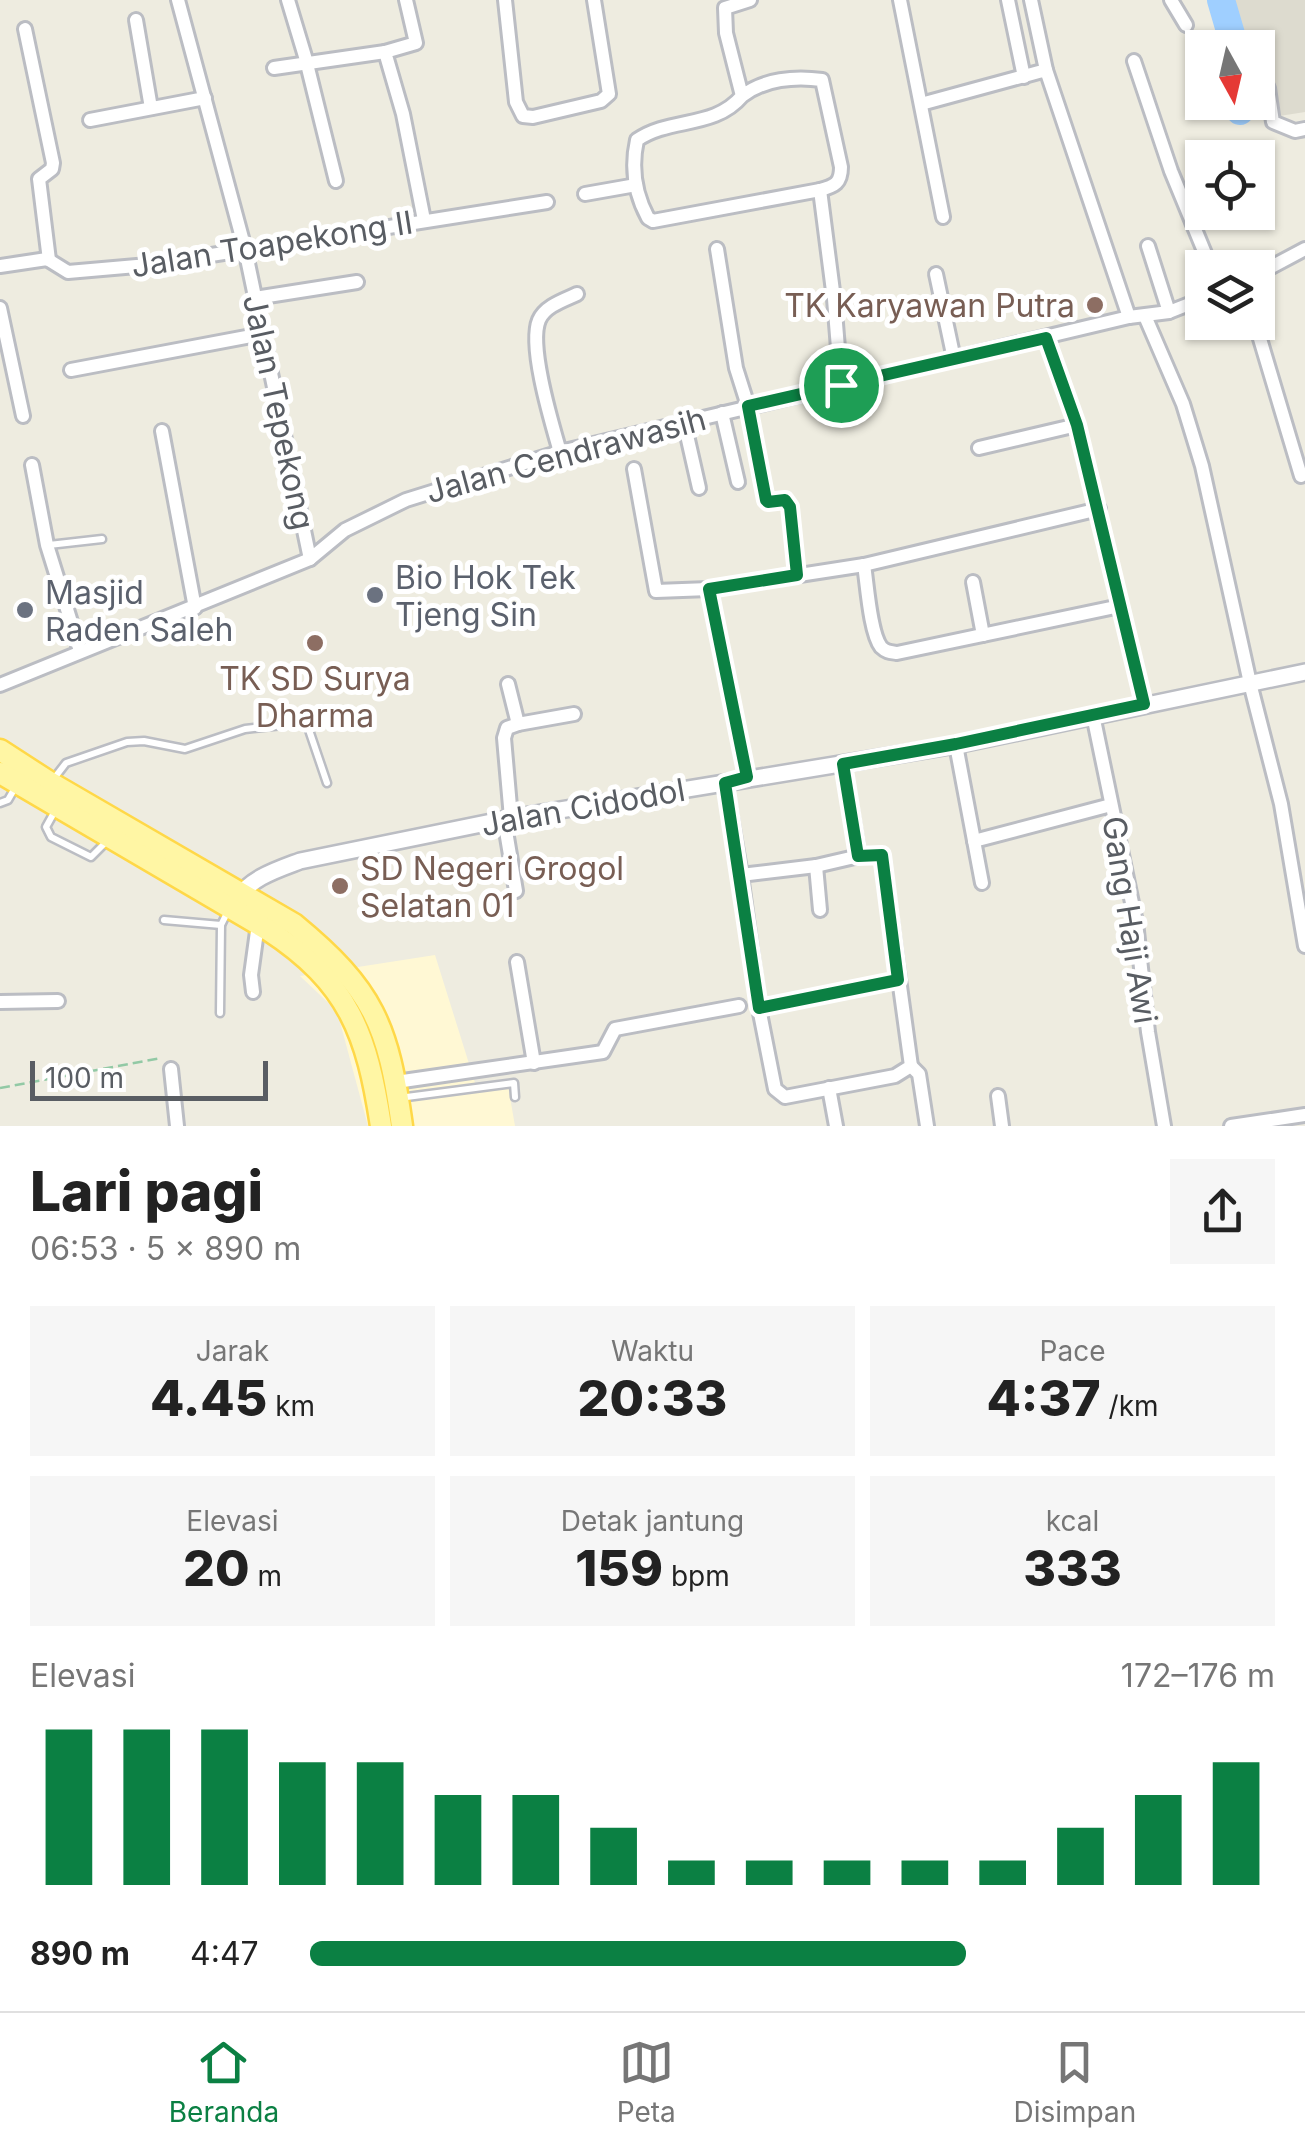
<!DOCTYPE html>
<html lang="id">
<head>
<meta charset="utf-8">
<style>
  :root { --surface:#fff; --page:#f6f6f6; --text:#222; --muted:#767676; --line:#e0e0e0; --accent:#0b8043 }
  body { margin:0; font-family:Inter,sans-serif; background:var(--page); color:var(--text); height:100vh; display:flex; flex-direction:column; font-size:38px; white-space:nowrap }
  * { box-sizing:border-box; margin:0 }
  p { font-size:32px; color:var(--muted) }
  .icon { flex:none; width:55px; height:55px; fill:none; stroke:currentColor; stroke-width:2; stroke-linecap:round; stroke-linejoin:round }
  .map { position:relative; height:1126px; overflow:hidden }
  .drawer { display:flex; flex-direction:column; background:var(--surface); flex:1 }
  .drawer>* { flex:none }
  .needle { width:65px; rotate:172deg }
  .fabs { position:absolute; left:1185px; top:30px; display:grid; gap:20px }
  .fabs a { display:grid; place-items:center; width:90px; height:90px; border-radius:0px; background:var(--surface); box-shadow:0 2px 8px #0004; font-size:50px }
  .scale { position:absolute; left:30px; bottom:25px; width:238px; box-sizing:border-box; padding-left:10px; border:5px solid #595d63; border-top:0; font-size:28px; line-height:35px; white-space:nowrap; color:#595d63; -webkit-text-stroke:8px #fff; paint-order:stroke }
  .pin { position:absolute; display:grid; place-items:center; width:85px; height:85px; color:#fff; margin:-42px; border:5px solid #fff; border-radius:50%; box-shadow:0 2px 10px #0007 }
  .round { display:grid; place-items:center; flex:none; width:105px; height:105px; border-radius:0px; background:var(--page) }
  .head { display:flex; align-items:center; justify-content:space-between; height:170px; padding:0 30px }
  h1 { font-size:55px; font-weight:800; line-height:75px }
  .metrics { display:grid; grid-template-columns:repeat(3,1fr); gap:15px; height:170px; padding:10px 30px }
  .metrics div { display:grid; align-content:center; border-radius:0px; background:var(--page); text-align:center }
  .metrics b { font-size:50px; font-weight:800 }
  .metrics small { font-size:28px; font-weight:400 }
  .metrics p { font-size:28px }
  .chart { height:280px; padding:20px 30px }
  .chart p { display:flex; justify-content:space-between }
  .chart svg { width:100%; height:180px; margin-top:10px; stroke:var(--accent); stroke-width:6 }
  ul { padding:0 30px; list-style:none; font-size:32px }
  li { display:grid; grid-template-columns:160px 120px 1fr; align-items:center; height:75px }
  li i { height:25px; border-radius:12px; background:var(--accent) }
  .tabs { display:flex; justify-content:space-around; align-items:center; height:140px; border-top:2px solid var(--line); background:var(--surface); font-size:28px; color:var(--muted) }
  .tabs a { display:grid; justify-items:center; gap:5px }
  .tabs .current { color:var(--accent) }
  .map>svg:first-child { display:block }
  .commercial { fill:#fff8d4 }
  .education { fill:#dddbcf }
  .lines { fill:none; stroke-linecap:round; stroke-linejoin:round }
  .river { stroke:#9fcfff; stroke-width:28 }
  .service-casing { stroke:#bbbdc3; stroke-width:11 }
  .minor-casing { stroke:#bbbdc3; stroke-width:18 }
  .tertiary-casing { stroke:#bbbdc3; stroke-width:20 }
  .primary-casing { stroke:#ffd848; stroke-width:25 }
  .path { stroke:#92c9a5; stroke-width:2.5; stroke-dasharray:10 5; stroke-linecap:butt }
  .service { stroke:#fff; stroke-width:6 }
  .minor { stroke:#fff; stroke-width:12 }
  .tertiary { stroke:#fff; stroke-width:15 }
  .primary { stroke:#fff6a4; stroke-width:20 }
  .route-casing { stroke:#fff; stroke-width:20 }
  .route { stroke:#0b8043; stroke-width:12 }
  .education-dot { fill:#8d6e63; stroke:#fff; stroke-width:4 }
  .worship-dot { fill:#6b7280; stroke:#fff; stroke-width:4 }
  .labels { text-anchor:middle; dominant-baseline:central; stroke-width:10; stroke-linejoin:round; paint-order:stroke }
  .street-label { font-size:32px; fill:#595d63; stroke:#fff }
  .education-label { font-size:32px; fill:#785e54; stroke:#fff; text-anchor:end }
  .worship-label { font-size:32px; fill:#5b616d; stroke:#fff; text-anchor:start }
</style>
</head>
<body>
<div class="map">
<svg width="1305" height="1126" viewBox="0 0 1305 1126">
  <rect width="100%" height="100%" fill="#eeece0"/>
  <polygon class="commercial" points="435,955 476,1086 507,1080 515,1126 368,1126 337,1011 300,976"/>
  <polygon class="education" points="1227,0 1305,0 1305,112 1255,120 1251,103 1258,102 1258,48 1238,47"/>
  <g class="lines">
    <g class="river">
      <polyline points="1221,0 1235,48"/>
      <polyline points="1240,111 1243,102"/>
    </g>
    <defs>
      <g id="service">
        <polyline points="49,545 102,539"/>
        <polyline points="52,781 66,763 127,742 144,741 185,749 245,729 302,723 308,727 327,783"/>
        <polyline points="0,803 8,800 16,786"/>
        <polyline points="56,809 46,827 51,837 91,857 108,840"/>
        <polyline points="164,920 221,925"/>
        <polyline points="220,1013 221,925 229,909"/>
        <polyline points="399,1098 514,1083 515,1097"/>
      </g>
      <g id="minor">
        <polyline points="178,0 245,249 310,559"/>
        <polyline points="288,0 307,63"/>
        <polyline points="406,0 416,43 385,52 403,114 424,220"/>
        <polyline points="505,0 516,102 523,116 533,117 601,101 609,94 594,0"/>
        <polyline points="900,0 943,217"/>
        <polyline points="1008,0 1024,77"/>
        <polyline points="1031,0 1046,70"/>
        <polyline points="1171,0 1186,25"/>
        <polyline points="136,20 151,108"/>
        <polyline points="25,29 53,163 52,169 39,179 49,260"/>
        <polyline points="1134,61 1171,171 1211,268"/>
        <polyline points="307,64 336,181"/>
        <polyline points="274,68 385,52"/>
        <polyline points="1268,88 1273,122 1295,131 1305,129"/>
        <path d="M742,96C714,129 670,117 637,140C631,167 635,194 648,218L653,221L820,190C835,186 841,183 841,167L822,80C795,76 764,79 742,96L726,33L725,8L750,0"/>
        <polyline points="921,104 1046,70 1129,317"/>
        <polyline points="90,120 205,98"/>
        <polyline points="820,190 834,299 841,385"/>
        <polyline points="585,194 636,185"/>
        <polyline points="1148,246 1169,312"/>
        <polyline points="717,249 736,368 748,406 766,500 785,500 790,507 797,575"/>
        <polyline points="0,266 47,259 68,272 148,265 547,202"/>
        <polyline points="936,274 954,359"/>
        <polyline points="1258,274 1305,249"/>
        <polyline points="255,298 357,282"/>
        <polyline points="0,308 23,416"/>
        <polyline points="1145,316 1183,404 1202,466 1250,683 1281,804 1305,946"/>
        <polyline points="1255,322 1301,476"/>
        <polyline points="1046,338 1077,425 1144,704"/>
        <polyline points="71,370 262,334"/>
        <polyline points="722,413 738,482"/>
        <polyline points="684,422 699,488"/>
        <polyline points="162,431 195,608"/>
        <polyline points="979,448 1077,425"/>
        <path d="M560,452C552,424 528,346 539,320C545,306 564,300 577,294"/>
        <polyline points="32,465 47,545 80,651"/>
        <polyline points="634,469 656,591 709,589 864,565 1099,509"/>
        <path d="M864,565C867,583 870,633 881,647C886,652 890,652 897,653L1120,606"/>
        <polyline points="973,582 983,635"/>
        <polyline points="709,589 747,777"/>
        <polyline points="508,684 518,724 507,728 504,738 511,818"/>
        <polyline points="0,685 310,559 345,530 406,500 560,452 1129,317 1169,312 1202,299"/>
        <polyline points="1093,715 1136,922 1148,1032 1164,1126"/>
        <polyline points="518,724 574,714"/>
        <polyline points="956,745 982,883"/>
        <polyline points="843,764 859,856 816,866 741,875 759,1008 775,1089 785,1097 895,1076 911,1066 882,855 859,856"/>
        <polyline points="725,783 741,875"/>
        <polyline points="504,819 516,891"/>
        <polyline points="974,841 1111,805"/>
        <polyline points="816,866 820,910"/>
        <polyline points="517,962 534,1063"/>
        <polyline points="253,992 251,975 258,924"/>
        <polyline points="0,1002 58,1001"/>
        <polyline points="759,1008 898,980"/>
        <polyline points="911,1066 919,1074 927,1126"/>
        <polyline points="171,1069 177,1126"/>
        <polyline points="396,1082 603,1052 615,1029 739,1006"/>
        <polyline points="829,1088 836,1126"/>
        <polyline points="998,1096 1002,1126"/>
        <polyline points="1231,1126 1305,1115"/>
      </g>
      <path id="tertiary" d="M235,901C250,878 276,870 300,861L511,818L956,745L1305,672"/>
      <g id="primary">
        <path d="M0,750L51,783L294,924C374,990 388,1025 402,1126"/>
        <path d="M0,773L268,930C349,983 367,1034 381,1126"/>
      </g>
    </defs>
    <use href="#service" class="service-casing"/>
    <use href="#minor" class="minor-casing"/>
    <use href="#tertiary" class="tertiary-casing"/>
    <use href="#primary" class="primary-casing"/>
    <polyline class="path" points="0,1088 161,1058"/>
    <use href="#service" class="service"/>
    <use href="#minor" class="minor"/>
    <use href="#tertiary" class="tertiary"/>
    <use href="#primary" class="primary"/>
  </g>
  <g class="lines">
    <defs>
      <polygon id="route" points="1046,338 1077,425 1144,704 956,744 843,764 858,856 882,855 898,980 759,1008 725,783 747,777 709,589 797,575 790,507 785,500 768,502 766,500 748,406"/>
    </defs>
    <use href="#route" class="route-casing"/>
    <use href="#route" class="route"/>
  </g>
  <g class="education-dot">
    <circle cx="1095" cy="305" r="10"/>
    <circle cx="315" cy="643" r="10"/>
    <circle cx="340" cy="886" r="10"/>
  </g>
  <g class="worship-dot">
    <circle cx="375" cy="595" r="10"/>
    <circle cx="25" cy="610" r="10"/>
  </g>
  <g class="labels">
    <g class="street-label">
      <text transform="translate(272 244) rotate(-9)">Jalan Toapekong II</text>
      <text transform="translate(279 412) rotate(78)">Jalan Tepekong</text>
      <text transform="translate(566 455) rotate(-15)">Jalan Cendrawasih</text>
      <text transform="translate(583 807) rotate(-10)">Jalan Cidodol</text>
      <text transform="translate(1130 920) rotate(81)">Gang Haji Awi</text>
    </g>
    <g class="education-label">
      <text x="1075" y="305">TK Karyawan Putra</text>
      <text x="315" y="678" text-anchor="middle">TK SD Surya<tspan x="315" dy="37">Dharma</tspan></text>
      <text x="360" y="868" text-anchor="start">SD Negeri Grogol<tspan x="360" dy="37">Selatan 01</tspan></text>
    </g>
    <g class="worship-label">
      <text x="395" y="577">Bio Hok Tek<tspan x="395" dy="37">Tjeng Sin</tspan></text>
      <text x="45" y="592">Masjid<tspan x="45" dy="37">Raden Saleh</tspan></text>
    </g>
  </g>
</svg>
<div class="fabs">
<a><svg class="needle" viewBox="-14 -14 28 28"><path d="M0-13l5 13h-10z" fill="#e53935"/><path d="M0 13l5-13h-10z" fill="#767676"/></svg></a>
<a><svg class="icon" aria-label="locate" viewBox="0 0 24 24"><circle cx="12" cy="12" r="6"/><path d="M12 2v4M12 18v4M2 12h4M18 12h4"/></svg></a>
<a><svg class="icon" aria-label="layers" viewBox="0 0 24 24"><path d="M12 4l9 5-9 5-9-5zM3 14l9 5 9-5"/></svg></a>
</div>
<div class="scale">100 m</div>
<div class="pin" style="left:841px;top:385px;background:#1e9e55"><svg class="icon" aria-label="arrive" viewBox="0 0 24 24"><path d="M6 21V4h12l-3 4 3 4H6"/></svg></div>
</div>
<section class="drawer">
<div class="head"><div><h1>Lari pagi</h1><p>06:53 · 5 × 890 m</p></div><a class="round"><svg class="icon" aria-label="share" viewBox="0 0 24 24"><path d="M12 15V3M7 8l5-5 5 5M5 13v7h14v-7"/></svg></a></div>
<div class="metrics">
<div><p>Jarak</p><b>4.45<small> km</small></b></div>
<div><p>Waktu</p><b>20:33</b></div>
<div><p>Pace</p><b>4:37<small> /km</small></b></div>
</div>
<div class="metrics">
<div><p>Elevasi</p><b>20<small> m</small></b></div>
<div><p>Detak jantung</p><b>159<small> bpm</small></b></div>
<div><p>kcal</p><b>333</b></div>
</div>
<div class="chart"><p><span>Elevasi</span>172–176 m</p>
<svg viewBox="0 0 160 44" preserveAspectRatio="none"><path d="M5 44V6M15 44V6M25 44V6M35 44V14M45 44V14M55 44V22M65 44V22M75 44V30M85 44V38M95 44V38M105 44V38M115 44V38M125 44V38M135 44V30M145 44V22M155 44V14"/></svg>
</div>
<ul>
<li><b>890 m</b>4:47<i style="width:68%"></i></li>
</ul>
</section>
<nav class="tabs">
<a class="current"><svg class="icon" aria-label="home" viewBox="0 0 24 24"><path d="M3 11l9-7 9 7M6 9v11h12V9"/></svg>Beranda</a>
<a><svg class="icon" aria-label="map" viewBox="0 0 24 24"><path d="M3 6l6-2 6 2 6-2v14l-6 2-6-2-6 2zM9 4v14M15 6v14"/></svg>Peta</a>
<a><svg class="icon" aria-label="saved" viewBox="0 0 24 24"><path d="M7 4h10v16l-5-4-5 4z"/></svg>Disimpan</a>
</nav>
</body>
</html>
